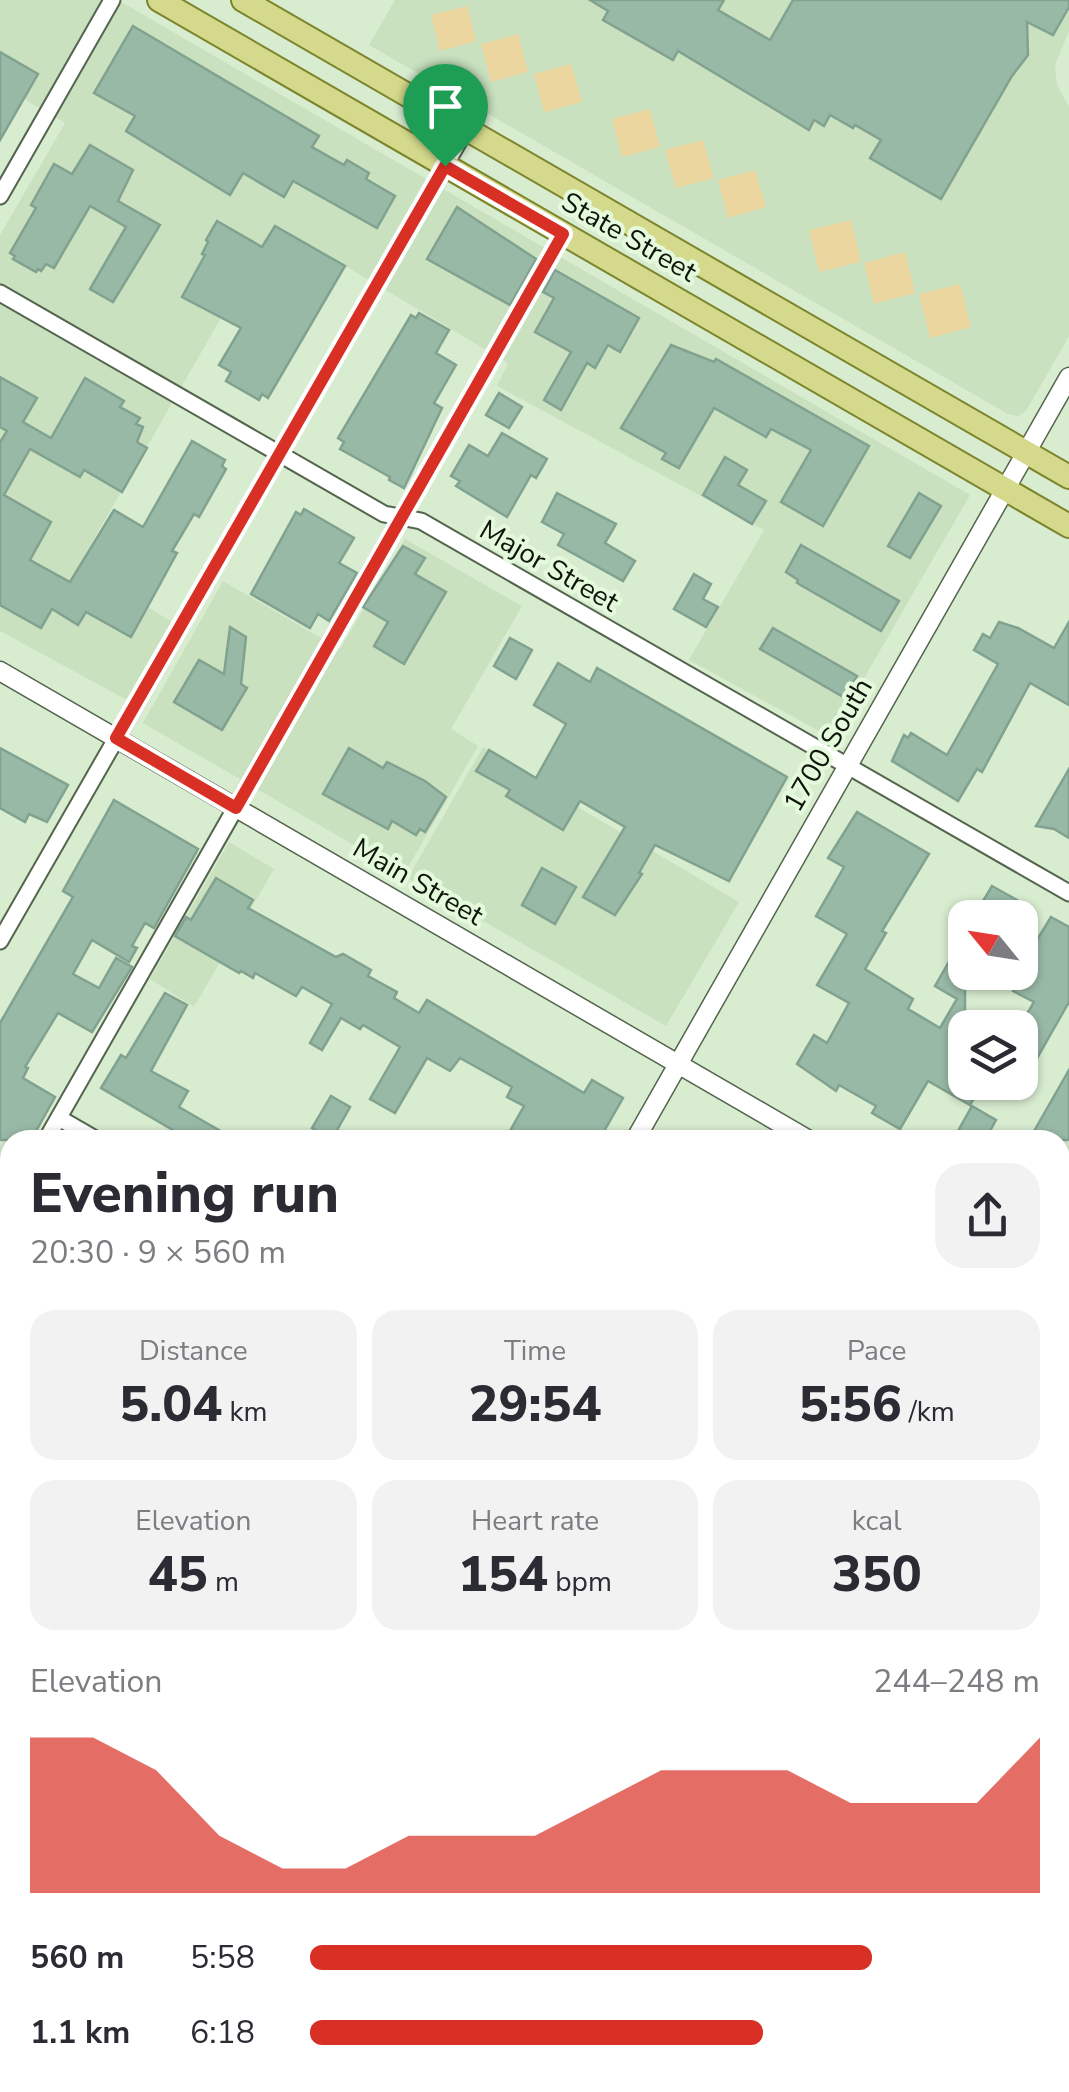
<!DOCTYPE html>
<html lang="en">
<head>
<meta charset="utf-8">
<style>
  :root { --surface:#fff; --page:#f2f2f3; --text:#2b2b33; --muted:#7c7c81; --accent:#d93025 }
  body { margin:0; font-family:"Nunito Sans",sans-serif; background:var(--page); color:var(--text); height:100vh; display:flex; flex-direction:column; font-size:38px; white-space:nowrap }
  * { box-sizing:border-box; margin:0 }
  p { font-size:32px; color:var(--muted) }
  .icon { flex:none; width:55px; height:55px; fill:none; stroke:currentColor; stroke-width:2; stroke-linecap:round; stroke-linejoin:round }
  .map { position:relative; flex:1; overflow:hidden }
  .sheet { position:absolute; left:0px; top:1130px; width:1070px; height:962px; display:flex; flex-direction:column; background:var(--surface); border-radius:30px 30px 0 0; box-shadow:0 2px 8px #0004 }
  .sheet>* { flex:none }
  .needle { width:65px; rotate:300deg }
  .buttons { position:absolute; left:948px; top:900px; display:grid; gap:20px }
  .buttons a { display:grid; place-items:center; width:90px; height:90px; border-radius:20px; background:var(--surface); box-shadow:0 2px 8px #0004; font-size:50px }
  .pin { position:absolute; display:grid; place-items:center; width:85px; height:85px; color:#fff; margin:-102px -42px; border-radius:50% 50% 50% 0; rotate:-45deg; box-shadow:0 0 10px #0007 }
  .pin .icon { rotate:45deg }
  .round { display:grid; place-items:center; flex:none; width:105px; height:105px; border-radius:30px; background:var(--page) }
  .head { display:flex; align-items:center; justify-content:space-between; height:170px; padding:0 30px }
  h1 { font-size:55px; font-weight:800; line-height:75px }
  .metrics { display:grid; grid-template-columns:repeat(3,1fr); gap:15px; height:170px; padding:10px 30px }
  .metrics div { display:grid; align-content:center; border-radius:25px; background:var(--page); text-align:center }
  .metrics b { font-size:50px; font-weight:800 }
  .metrics small { font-size:28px; font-weight:400 }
  .metrics p { font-size:28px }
  .chart { height:280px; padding:20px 30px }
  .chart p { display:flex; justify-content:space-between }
  .chart svg { width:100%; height:180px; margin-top:10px; fill:var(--accent); opacity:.7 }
  ul { padding:0 30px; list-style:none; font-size:32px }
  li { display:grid; grid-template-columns:160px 120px 1fr; align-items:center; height:75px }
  li i { height:25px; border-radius:12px; background:var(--accent) }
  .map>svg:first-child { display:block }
  .built { fill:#c9e1bf }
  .green { fill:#ebd59e }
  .building { fill:#99b9a7; stroke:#82a290; stroke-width:2.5 }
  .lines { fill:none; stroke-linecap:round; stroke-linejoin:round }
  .minor-casing { stroke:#54654d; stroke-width:19 }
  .tertiary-casing { stroke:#54654d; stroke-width:21 }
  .primary-casing { stroke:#7c842c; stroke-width:26 }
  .minor { stroke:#fff; stroke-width:15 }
  .tertiary { stroke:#fff; stroke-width:18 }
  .primary { stroke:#d4d98b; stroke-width:22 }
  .route-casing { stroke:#fff; stroke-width:20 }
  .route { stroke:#d93025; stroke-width:12 }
  .labels { text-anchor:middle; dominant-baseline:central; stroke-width:8; stroke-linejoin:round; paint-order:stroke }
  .street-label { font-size:28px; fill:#0e150b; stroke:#e5fadd }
</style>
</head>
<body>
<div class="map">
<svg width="1069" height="2092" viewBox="0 0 1069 2092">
  <rect width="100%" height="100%" fill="#d8ecd0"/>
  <g class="built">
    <polygon points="0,0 118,0 970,495 830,737 689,660 764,530 497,386 508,363 275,224 79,565 172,622 127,700 0,631 0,235 65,123 0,85"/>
    <polygon points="395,0 1069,0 1069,31 1055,65 1057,85 1069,107 1069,336 1026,411 1018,416 1008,414 369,45"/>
    <polygon points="405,539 522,606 451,729 478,746 404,874 143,723 223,581 340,649"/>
    <polygon points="483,747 527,771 525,776 739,902 666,1026 408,878"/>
    <polygon points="229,842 274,869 194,1007 150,979"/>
  </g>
  <g class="green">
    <polygon points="467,6 476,41 440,51 431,15"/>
    <polygon points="518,34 528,72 491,82 481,44"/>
    <polygon points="571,64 582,102 544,112 534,74"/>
    <polygon points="650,109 660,147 622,157 612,119"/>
    <polygon points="703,140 714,178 676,188 665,150"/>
    <polygon points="755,170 766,207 728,218 718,180"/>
    <polygon points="851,220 861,262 819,272 809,230"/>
    <polygon points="905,252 915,293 874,304 864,263"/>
    <polygon points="960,284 971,327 930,338 919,294"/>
  </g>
  <g class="building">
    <polygon points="590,0 724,0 718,10 770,40 793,0 1069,0 1069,7 1053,35 1027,22 1028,55 1012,76 941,199 870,158 881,140 855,125 853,128 830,115 824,126 814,120 809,130 678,51 673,60 603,20 608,11"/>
    <polygon points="133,26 319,136 312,147 344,165 347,160 369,173 366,179 395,196 377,228 293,181 284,197 243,173 230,195 126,131 135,116 94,93"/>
    <polygon points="0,52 38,74 0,140"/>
    <polygon points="90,145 133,170 118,201 160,225 113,302 90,289 126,227 90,206 54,268 46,264 41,271 38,269 36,272 13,259 15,256 10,253 36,208 31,205 54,164 72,174"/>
    <polygon points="457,207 536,259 510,305 427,259"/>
    <polygon points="217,221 262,247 275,226 345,266 268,398 262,394 259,400 226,381 231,372 219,365 241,328 182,297 205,255 202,254 208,242 206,240"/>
    <polygon points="555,270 639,318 620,352 608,345 595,368 587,363 561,410 544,400 571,352 535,332 554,298 543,292"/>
    <polygon points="419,313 449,330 436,353 456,365 434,403 442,408 404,488 389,480 390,477 340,449 344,442 338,438 411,315 416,318"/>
    <polygon points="671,345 714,362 716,359 869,446 823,526 781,502 811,450 771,429 766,437 714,408 679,468 662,459 666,453 621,428"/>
    <polygon points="0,377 37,398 23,422 51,438 85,378 124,401 120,407 140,418 136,424 143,427 137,442 147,448 122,492 84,470 80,477 30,449 4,495 51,522 30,560 70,582 114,510 143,527 192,441 225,460 222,466 226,469 199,517 194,514 172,551 177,553 131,637 86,612 78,625 52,609 41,628 0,605 0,442 7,431 0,427"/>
    <polygon points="499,393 522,407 509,428 486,415"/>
    <polygon points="502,433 547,459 536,478 531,475 507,517 456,486 460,481 451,476 469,445 488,456"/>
    <polygon points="725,457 747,470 738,485 766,501 752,524 703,495"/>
    <polygon points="557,493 616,524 605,543 635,561 623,581 558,545 564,534 542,522"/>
    <polygon points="919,493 941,506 910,558 888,546"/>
    <polygon points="304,509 354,538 339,563 357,573 329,621 318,614 310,628 251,594 296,512 301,515"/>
    <polygon points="801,545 899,601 881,631 797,583 798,580 786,572"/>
    <polygon points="403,546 425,558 415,574 446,592 404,664 374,646 388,622 363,607"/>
    <polygon points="694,574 711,584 703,599 718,607 706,627 674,609"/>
    <polygon points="999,622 1018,628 1054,648 1069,622 1069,705 1030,683 982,772 977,769 958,801 892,761 904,735 908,738 911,733 947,755 998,664 974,650 983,634 990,638"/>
    <polygon points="230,627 246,637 241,684 247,688 222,730 174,702 199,660 224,674"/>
    <polygon points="773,628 857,676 845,698 760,649"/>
    <polygon points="510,638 532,650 516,679 494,666"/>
    <polygon points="558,663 590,682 597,668 787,777 729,881 655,845 639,873 642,874 615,915 583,897 625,827 580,801 563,830 506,796 510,790 476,771 489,750 536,778 566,724 534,705"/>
    <polygon points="0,748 68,785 47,822 29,814 25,822 0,808"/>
    <polygon points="349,748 383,768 387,762 425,781 446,797 425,832 420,829 416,835 392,821 388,829 323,794"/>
    <polygon points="1069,769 1069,838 1054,829 1036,826"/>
    <polygon points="114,800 198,849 154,928 145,923 132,946 137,948 129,962 92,940 73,974 99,988 116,958 132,967 92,1032 58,1013 25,1067 28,1068 23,1078 55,1097 31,1140 0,1140 0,1023 73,897 63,891"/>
    <polygon points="857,812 929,854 882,931 886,933 865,969 913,999 908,1009 940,1028 957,999 935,986 965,934 965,972 973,972 965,986 965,1082 983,1082 970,1105 928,1081 900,1129 872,1113 876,1106 839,1085 836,1091 797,1064 814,1035 827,1043 849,1003 817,985 847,934 816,916 844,867 828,858"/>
    <polygon points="542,868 576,887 555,924 522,905"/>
    <polygon points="216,878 253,900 248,908 336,957 343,954 371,970 368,976 397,992 394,998 419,1013 427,1000 584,1093 592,1080 623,1098 599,1140 505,1140 524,1106 507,1097 512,1087 460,1058 450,1071 427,1058 395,1113 370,1099 400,1047 363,1025 360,1029 341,1018 322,1050 310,1043 332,1004 302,987 296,996 255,973 253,978 241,971 239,973 175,936 186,917 191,920"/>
    <polygon points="992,886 1017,900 1006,918 973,918"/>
    <polygon points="1051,917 1069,927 1069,1002 1020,1088 1020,1026 1034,1002 1013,991 1031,960 1026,958"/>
    <polygon points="165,993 187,1005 151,1071 188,1091 179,1107 236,1140 190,1140 101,1088 121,1055 126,1058"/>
    <polygon points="1069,1070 1069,1140 1029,1140"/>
    <polygon points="331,1096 350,1107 332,1139 312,1128"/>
    <polygon points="972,1106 996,1120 985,1140 953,1140"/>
  </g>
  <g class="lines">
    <defs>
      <g id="minor">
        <polyline points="0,196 112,0"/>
        <polyline points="0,293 384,514 421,521 1069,893"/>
        <polyline points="0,941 466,129"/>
        <polyline points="59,1118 97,1140"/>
        <polyline points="46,1140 563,234"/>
        <polyline points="0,1220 10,1203"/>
        <polyline points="0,1459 10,1465"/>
        <polyline points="1060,1496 1069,1481"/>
        <polyline points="0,1837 10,1843"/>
        <polyline points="1060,2075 1069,2080"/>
        <polyline points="415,2082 432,2092"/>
        <polyline points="506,2092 516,2082"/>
      </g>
      <g id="tertiary">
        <polyline points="0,671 809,1140"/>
        <polyline points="635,1140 1069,377"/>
        <polyline points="1060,1285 1069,1290"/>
        <polyline points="89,2092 95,2082"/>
      </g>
      <g id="primary">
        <polyline points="159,0 1069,526"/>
        <polyline points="243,0 1069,477"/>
      </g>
    </defs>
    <use href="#minor" class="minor-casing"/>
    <use href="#tertiary" class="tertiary-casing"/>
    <use href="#primary" class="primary-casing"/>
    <use href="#minor" class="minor"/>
    <use href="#tertiary" class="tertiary"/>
    <use href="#primary" class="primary"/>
  </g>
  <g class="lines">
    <defs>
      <polygon id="route" points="445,166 563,234 236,808 116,738"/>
    </defs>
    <use href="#route" class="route-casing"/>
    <use href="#route" class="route"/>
  </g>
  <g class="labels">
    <g class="street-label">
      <text transform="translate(629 237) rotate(30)">State Street</text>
      <text transform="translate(549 566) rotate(30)">Major Street</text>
      <text transform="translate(828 745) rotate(-60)">1700 South</text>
      <text transform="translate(418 882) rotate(30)">Main Street</text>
    </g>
  </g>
</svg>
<div class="buttons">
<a><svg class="needle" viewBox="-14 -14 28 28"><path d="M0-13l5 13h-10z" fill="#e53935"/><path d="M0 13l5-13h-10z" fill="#7c7c81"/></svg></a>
<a><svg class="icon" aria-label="layers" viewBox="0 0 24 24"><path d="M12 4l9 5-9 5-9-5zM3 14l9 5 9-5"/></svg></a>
</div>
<div class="pin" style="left:445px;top:166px;background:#1e9e55"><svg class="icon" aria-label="arrive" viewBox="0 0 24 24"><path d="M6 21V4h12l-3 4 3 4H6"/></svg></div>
<section class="sheet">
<div class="head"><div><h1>Evening run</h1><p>20:30 · 9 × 560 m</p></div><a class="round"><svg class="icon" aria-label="share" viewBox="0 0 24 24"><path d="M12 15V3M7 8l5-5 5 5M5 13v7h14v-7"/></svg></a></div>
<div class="metrics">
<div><p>Distance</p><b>5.04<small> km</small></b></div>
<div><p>Time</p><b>29:54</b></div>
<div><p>Pace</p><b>5:56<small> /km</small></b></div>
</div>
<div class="metrics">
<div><p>Elevation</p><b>45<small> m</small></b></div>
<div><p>Heart rate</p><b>154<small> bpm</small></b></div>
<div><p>kcal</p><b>350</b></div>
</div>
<div class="chart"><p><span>Elevation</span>244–248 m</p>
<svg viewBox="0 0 160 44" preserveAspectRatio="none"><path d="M0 44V6L10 6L20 14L30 30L40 38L50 38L60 30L70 30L80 30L90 22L100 14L110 14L120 14L130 22L140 22L150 22L160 6V44z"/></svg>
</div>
<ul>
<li><b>560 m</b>5:58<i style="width:77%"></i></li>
<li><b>1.1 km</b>6:18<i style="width:62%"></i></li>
</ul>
</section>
</div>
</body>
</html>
